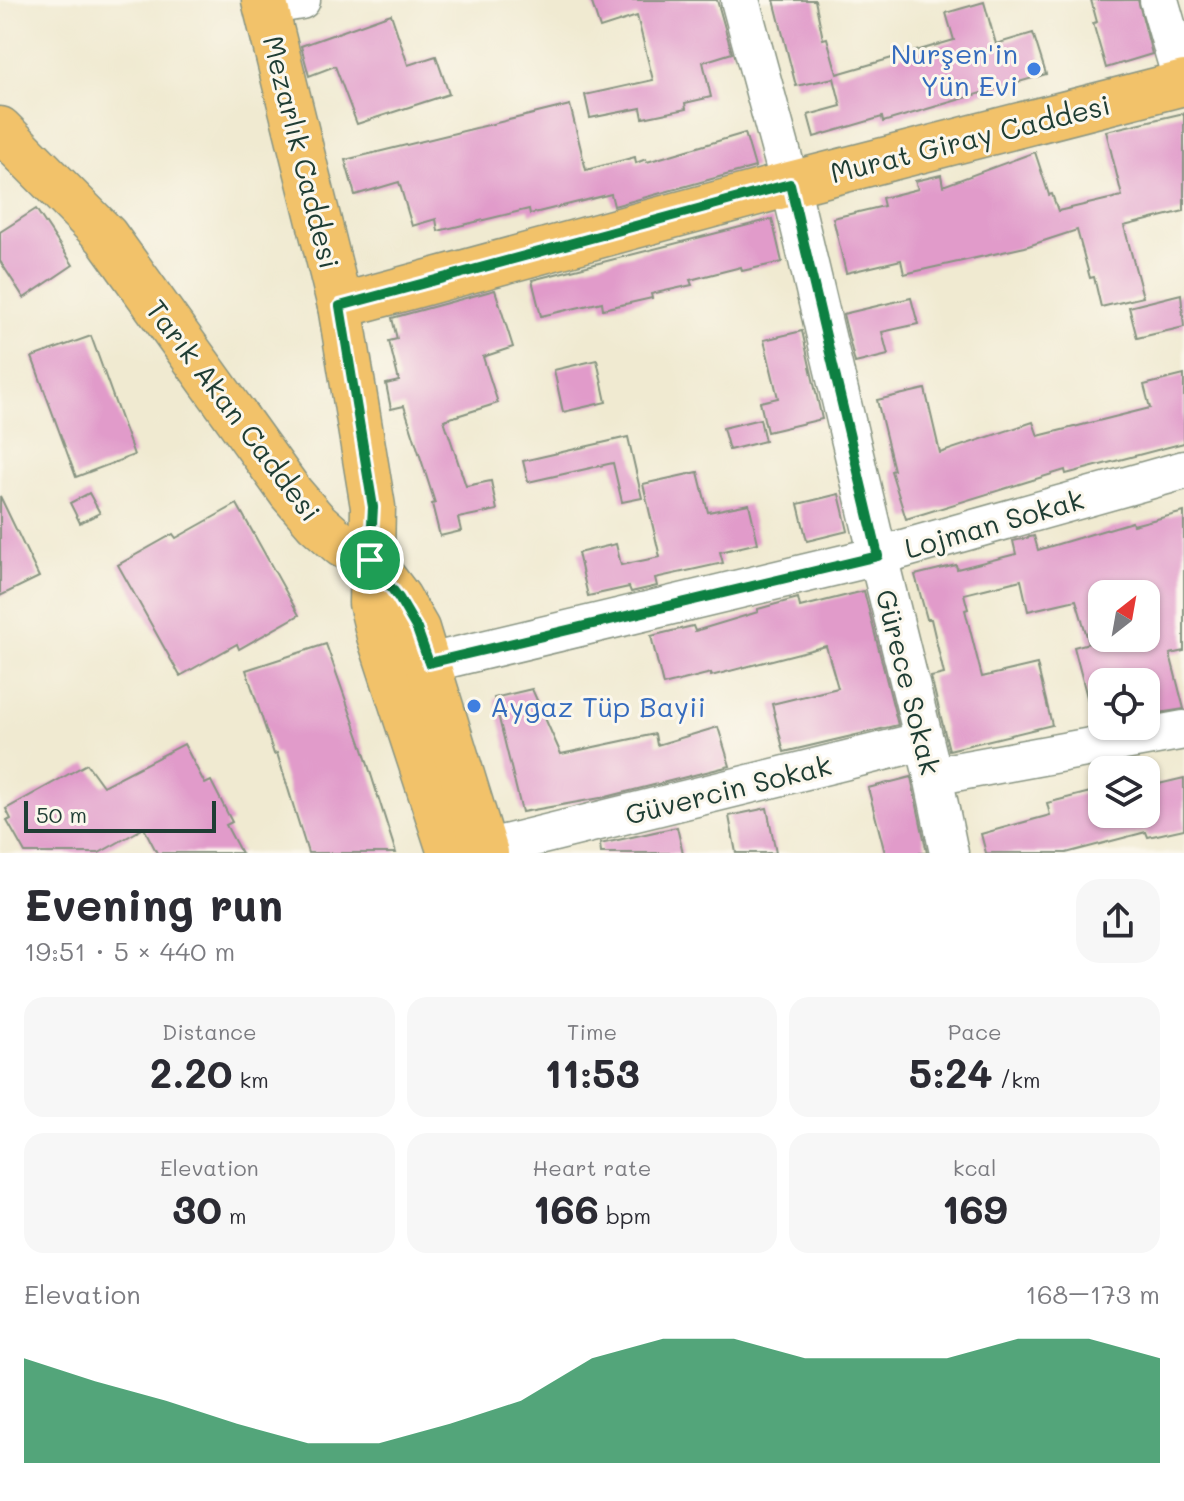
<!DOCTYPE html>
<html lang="en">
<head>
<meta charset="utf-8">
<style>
  :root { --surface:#fff; --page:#f7f7f7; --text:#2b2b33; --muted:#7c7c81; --accent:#0b8043 }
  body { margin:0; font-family:Mali,sans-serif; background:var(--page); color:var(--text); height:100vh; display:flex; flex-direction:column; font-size:30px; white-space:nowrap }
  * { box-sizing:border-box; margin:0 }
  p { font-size:26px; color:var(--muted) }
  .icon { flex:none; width:44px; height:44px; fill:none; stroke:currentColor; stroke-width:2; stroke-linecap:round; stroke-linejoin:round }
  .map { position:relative; height:853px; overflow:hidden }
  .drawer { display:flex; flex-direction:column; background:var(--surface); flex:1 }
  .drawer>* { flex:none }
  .needle { width:52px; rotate:31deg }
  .fabs { position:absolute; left:1088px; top:580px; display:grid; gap:16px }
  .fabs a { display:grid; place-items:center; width:72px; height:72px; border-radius:16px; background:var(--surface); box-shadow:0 2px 6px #0004; font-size:40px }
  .scale { position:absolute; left:24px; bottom:20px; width:192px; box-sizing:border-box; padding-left:8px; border:4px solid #1f3d34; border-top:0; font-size:22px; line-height:28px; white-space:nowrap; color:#1f3d34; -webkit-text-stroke:6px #fbf7ec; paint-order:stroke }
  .pin { position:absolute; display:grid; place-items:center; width:68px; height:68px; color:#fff; margin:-34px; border:4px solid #fff; border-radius:50%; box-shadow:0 2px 8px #0007 }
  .round { display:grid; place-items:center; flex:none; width:84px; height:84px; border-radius:24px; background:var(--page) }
  .summary { display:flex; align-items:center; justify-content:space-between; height:136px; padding:0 24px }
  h1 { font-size:44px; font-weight:700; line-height:60px }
  .stats { display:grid; grid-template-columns:repeat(3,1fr); gap:12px; height:136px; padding:8px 24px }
  .stats div { display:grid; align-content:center; border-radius:20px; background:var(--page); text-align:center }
  .stats b { font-size:40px; font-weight:700 }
  .stats small { font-size:22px; font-weight:400 }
  .stats p { font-size:22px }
  .chart { height:224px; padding:16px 24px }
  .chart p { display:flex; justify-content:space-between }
  .chart svg { width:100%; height:144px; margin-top:8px; fill:var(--accent); opacity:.7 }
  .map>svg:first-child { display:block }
  .building { fill:#e19bca; fill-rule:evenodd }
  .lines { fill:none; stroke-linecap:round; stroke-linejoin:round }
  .minor-casing { stroke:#889482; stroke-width:41 }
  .major-casing { stroke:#889482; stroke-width:47 }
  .minor { stroke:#fff; stroke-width:38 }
  .major { stroke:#f2c26a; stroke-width:44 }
  .route-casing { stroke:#fff; stroke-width:16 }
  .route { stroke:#0b8043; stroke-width:10 }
  .shop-dot { fill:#3f7fe0; stroke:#fbf7ec; stroke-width:3 }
  .labels { text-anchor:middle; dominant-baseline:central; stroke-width:6; stroke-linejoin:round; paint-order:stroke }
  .shop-label { font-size:28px; fill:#366cbe; stroke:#fbf7ec; text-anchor:end }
  .street-label { font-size:28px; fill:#1f3d34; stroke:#fbf7ec }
</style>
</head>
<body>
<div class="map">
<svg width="1184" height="853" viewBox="0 0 1184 853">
  <rect width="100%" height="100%" fill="#fbf7ec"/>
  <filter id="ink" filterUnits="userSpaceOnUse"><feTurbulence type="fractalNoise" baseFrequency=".0125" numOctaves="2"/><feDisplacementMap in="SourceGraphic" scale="16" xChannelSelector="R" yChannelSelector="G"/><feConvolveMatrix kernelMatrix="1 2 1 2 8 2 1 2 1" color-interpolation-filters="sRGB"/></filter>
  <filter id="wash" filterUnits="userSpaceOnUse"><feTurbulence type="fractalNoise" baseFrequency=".006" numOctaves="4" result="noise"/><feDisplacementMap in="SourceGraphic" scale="32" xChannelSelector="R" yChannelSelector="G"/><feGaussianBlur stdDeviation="1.8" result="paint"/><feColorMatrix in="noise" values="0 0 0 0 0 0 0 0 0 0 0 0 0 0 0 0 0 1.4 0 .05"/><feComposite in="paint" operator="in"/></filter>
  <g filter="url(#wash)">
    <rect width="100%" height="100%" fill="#f0ead1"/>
    <g id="blocks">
      <g class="building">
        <polygon points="591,0 717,0 732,53 703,62 711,97 685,103 686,109 643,118 641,108 590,118 585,95 653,80 637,16 600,28"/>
        <polygon points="774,0 815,0 823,39 827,38 837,74 954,40 946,13 984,2 996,44 1033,33 1046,74 883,122 882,117 814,137 808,115 841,106 834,78 796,86"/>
        <polygon points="1091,0 1138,0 1152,54 1106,68 1093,23 1097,22"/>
        <polygon points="391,14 408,65 436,56 449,94 357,124 335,66 309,76 301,46"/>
        <polygon points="570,105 586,170 635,157 636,163 646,159 647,162 745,133 755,167 614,206 611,194 530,214 529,209 438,231 436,219 412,226 399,182 355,195 345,160"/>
        <polygon points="1184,113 1184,211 1124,226 1143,297 1101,307 1094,277 1090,278 1077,230 1025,247 904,274 901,260 846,273 833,218 884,206 882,198 918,189 915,181 941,175 943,186 1035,152 1049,195 1052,194 1058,211 1122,196 1106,131"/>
        <polygon points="36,209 73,265 24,298 0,261 0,232"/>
        <polygon points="772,219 782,262 742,271 741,267 690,280 692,285 651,294 652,298 603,309 602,302 541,316 532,280"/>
        <polygon points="495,290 513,347 483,357 498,403 444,420 466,486 491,481 497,510 458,518 461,531 440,536 432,504 435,503 404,406 391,409 386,384 399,381 389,341 397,339 392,318"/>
        <polygon points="1181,294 1184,327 1137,338 1129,307"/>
        <polygon points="911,298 918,324 882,332 888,355 855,363 843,314"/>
        <polygon points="802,331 822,419 767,432 760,402 778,398 764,340"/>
        <polygon points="91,336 134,455 76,477 32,357"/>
        <polygon points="597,360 606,402 563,412 554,370"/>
        <polygon points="1184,375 1184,443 1066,474 1065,470 906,519 891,471 894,470 877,400 925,389 940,453 1033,422 1038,436 1150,408 1144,385"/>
        <polygon points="760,419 765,441 729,450 723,428"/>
        <polygon points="628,437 642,498 622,502 613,463 528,482 523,461"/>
        <polygon points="698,472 708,512 749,504 758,543 720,552 723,563 655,578 657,586 631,592 629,587 588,596 578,553 616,544 621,565 660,557 643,484"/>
        <polygon points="89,493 100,513 80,523 70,503"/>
        <polygon points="839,494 848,531 807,541 798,504"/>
        <polygon points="0,496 39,577 0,596"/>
        <polygon points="237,504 299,615 239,649 237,644 180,676 118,565 173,534 176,538"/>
        <path d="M1184,512V651L1170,654L1184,709L1146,715V682H1102V723L1094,724L1074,647L1089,643L1076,600L1028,611L1021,580L964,594L968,609L965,610L982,677L1037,664L1052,725L949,750L931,677L944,674L931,619H927L915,575L956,565L957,569L1016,554L1013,541L1022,539L1034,536L1038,550L1132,522L1133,525ZM1102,594H1146V638H1102Z"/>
        <polygon points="864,591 898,725 784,752 772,704 838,688 826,646 711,676 711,673 663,685 651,636 693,626 695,631 758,612 758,609 798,598 800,607"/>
        <polygon points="326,644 361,743 396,853 308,853 277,753 274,754 246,670"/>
        <polygon points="532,689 561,754 655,734 657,745 718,727 730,766 606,797 522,812 494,698"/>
        <polygon points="184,744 205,784 211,781 232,822 226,825 241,853 157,853 144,828 99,853 25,853 7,821 11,819 6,809 87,764 103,786"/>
        <polygon points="911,777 927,853 885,853 868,788"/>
        <polygon points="1184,778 1184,829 1148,837 1146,832 1066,853 986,853 981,834 1050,815 1047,803 1102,789 1102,814 1146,814 1146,787"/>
        <polygon points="767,808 776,853 736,853 729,816"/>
        <polygon points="677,827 683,853 601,853 600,844"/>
      </g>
    </g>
  </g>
  <g filter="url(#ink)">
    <use href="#blocks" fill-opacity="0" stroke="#889482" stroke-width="2"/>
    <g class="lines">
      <defs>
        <g id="minor">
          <polyline points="740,0 790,184 878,556 933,776 949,853"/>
          <polyline points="1159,0 1183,83"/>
          <polyline points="265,6 301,0"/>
          <polyline points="429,663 878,556 1184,470"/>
          <polyline points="933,776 1184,730"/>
          <polyline points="485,849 924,741"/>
        </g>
        <g id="major">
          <polyline points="264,0 340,306 373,507 371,603 379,636 450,853"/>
          <polyline points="0,129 106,236 291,493 316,522 342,545 370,560 399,598 417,629 486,853"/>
          <polyline points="340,306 790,184 1184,83"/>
        </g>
      </defs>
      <use href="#minor" class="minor-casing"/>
      <use href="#major" class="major-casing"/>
      <use href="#minor" class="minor"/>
      <use href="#major" class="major"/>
    </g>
  </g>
  <g class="lines" filter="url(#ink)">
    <defs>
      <polygon id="route" points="790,184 878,556 429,663 417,629 399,598 370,560 373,507 340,306"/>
    </defs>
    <use href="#route" class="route-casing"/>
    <use href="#route" class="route"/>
  </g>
  <g class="shop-dot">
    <circle cx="1034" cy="69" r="8"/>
    <circle cx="474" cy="706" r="8"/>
  </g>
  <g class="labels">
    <g class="shop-label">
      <text x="1018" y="53">Nurşen'in<tspan x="1018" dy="32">Yün Evi</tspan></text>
      <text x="490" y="706" text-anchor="start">Aygaz Tüp Bayii</text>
    </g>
    <g class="street-label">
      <text transform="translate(970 138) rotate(-14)">Murat Giray Caddesi</text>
      <text transform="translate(302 152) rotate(76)">Mezarlık Caddesi</text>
      <text transform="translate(234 410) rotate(53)">Tarık Akan Caddesi</text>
      <text transform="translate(994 523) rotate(-16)">Lojman Sokak</text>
      <text transform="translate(909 682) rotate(76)">Gürece Sokak</text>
      <text transform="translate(728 789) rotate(-14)">Güvercin Sokak</text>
    </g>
  </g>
</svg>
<div class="fabs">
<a><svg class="needle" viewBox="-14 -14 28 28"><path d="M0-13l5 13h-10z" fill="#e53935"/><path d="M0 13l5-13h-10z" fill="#7c7c81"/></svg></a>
<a><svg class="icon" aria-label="locate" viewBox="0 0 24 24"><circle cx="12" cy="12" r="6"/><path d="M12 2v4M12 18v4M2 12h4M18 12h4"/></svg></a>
<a><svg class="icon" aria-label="layers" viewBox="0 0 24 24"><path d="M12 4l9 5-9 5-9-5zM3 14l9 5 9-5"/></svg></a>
</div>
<div class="scale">50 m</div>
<div class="pin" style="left:370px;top:560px;background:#1e9e55"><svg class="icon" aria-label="arrive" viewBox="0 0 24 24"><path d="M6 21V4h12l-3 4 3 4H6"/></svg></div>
</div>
<section class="drawer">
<div class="summary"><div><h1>Evening run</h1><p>19:51 · 5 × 440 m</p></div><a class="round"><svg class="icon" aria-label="share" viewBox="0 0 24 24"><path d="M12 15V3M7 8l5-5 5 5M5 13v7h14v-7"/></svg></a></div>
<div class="stats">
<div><p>Distance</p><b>2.20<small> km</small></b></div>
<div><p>Time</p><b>11:53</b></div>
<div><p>Pace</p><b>5:24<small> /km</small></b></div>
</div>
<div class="stats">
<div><p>Elevation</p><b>30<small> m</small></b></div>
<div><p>Heart rate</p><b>166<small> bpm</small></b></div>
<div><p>kcal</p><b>169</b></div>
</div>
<div class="chart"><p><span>Elevation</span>168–173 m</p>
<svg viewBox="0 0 160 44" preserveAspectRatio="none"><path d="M0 44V12L10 19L20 25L30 32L40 38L50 38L60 32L70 25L80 12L90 6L100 6L110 12L120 12L130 12L140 6L150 6L160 12V44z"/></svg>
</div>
</section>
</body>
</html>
